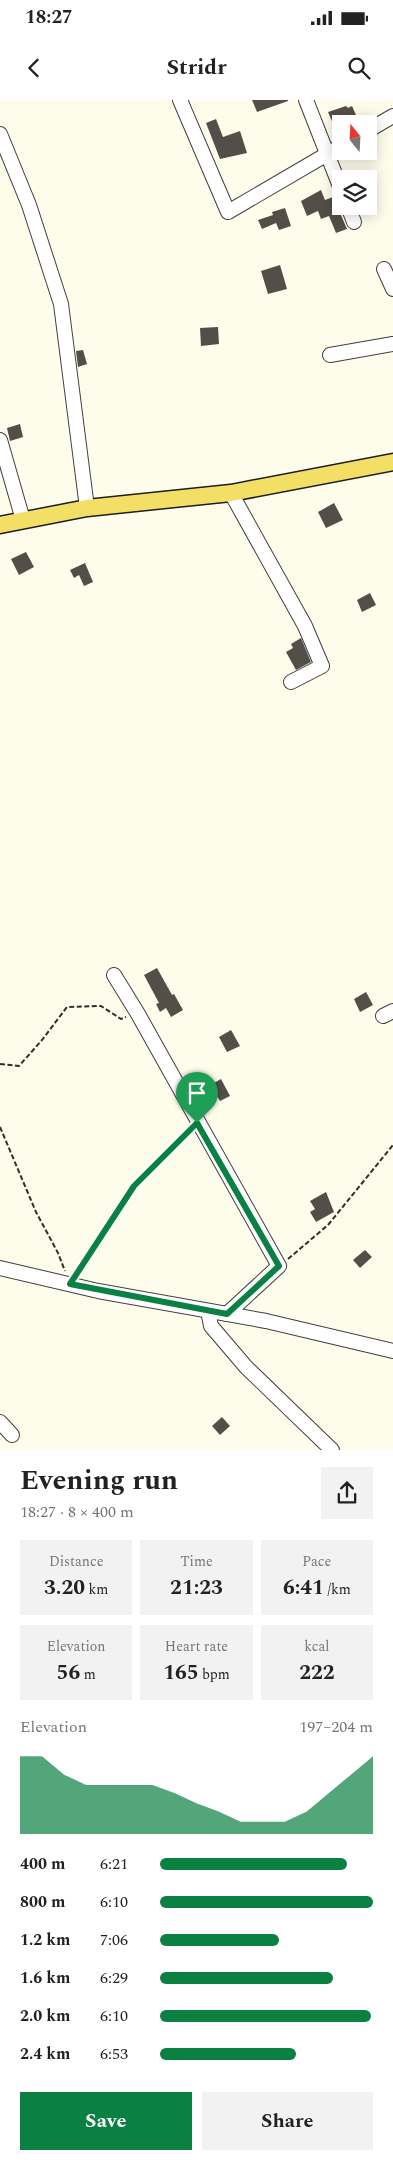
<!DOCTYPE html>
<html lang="en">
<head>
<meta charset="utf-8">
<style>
  :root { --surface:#fff; --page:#f2f2f2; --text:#222; --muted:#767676; --accent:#0b8043 }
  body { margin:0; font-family:Spectral,serif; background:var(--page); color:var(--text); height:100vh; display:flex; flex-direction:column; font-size:19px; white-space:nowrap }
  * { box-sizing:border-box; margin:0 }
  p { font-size:16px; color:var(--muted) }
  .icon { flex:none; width:28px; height:28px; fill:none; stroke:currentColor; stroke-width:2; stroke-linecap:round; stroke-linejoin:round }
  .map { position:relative; height:1350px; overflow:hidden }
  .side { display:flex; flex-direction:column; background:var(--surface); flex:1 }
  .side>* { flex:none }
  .needle { width:32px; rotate:342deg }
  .fabs { position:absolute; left:332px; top:15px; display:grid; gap:10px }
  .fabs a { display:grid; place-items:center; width:45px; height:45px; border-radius:0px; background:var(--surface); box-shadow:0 2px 12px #0003; font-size:25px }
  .pin { position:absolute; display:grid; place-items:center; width:42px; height:42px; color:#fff; margin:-51px -21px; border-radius:50% 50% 50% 0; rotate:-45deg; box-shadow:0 0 5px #0007 }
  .pin .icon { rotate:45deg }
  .round { display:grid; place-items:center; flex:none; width:52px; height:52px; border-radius:0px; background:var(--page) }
  .head { display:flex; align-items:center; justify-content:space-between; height:85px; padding:0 20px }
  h1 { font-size:28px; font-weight:700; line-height:38px }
  .figures { display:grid; grid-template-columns:repeat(3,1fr); gap:8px; height:85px; padding:5px 20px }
  .figures div { display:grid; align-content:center; border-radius:0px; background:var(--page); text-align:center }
  .figures b { font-size:21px; font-weight:700 }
  .figures small { font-size:14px; font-weight:400 }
  .figures p { font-size:14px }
  .chart { height:140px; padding:10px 20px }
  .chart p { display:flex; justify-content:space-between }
  .chart svg { width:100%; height:90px; margin-top:5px; fill:var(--accent); opacity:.7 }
  .action { display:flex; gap:10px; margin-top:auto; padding:10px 20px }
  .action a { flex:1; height:58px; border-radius:0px; background:var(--accent); color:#fff; font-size:20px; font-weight:700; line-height:58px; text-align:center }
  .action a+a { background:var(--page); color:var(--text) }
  ul { padding:0 20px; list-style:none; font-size:16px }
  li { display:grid; grid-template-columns:80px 60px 1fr; align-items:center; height:38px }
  li i { height:12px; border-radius:6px; background:var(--accent) }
  .status { display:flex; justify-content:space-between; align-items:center; height:35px; padding:0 25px; background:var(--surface); direction:ltr }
  .status svg { height:14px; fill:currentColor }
  header { display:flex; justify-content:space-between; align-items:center; height:65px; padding:0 20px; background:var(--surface); font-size:22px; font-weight:700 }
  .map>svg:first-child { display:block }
  .building { fill:#544e49 }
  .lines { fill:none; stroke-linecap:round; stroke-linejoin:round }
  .minor-casing { stroke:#3f3f3f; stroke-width:16 }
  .major-casing { stroke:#1d1d1d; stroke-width:19 }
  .path { stroke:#2e2e2e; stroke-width:2; stroke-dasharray:5 2.5; stroke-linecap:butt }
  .minor { stroke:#fff; stroke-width:14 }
  .major { stroke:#f4df66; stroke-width:16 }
  .route-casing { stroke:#fff; stroke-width:10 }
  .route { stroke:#0b8043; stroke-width:6 }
</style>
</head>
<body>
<div class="status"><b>18:27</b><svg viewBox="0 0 49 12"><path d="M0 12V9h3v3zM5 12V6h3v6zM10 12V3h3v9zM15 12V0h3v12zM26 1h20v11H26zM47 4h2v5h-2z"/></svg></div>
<header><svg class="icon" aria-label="back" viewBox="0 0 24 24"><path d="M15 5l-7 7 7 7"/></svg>Stridr<svg class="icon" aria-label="search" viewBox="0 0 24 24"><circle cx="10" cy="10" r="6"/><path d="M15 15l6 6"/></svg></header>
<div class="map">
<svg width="393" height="1350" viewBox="0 0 393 1350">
  <rect width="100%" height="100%" fill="#fefdec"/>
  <g class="building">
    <polygon points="252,0 288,0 288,1 257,12"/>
    <polygon points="346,6 348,8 352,6 360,24 341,24 341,37 339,38 328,12"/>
    <polygon points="216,19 223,37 240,31 247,53 220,59 206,23"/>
    <polygon points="321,90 325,100 333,97 347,129 336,133 329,116 321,119 318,111 307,116 301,101"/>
    <polygon points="285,108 291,126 279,130 276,123 262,129 258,120 273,115 272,112"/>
    <polygon points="280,165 287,189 268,194 261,171"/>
    <polygon points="218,227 219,244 201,246 200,228"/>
    <polygon points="83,250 87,264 78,267 76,251"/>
    <polygon points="20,324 23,337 10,341 7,328"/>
    <polygon points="334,403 343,420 326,428 318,412"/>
    <polygon points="26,452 34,467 19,475 11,459"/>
    <polygon points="85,463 93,482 84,486 79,475 74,478 70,470"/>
    <polygon points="370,493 376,505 362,512 357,500"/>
    <polygon points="301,538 311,562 296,570 286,552 293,548 291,544"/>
    <polygon points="157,868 172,895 174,894 183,910 171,917 166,908 160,912 156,904 159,903 144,875"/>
    <polygon points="366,892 373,905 360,912 354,899"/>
    <polygon points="231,930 240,946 227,952 219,937"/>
    <polygon points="221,979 230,996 220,1001 217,996 203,1003 196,988 205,984 207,987"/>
    <polygon points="326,1092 334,1112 316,1122 310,1112 315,1109 310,1101"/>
    <polygon points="365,1150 372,1157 360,1168 353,1160"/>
    <polygon points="222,1317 230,1326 220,1335 212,1326"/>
  </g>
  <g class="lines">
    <defs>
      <g id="minor">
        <polyline points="180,0 228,112 341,46"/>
        <polyline points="306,0 341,89"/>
        <polyline points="369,30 393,16"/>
        <polyline points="0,34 29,105 61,204 87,408"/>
        <polyline points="348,106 354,122"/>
        <polyline points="384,169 393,189"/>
        <polyline points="330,255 393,244"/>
        <polyline points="0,340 23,420"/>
        <polyline points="231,393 305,526 322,566 291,582"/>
        <polyline points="114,875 138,914 279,1166 227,1214"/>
        <polyline points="383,916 393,911"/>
        <polyline points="0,1168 98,1191 266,1221 393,1251"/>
        <polyline points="208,1211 211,1226 246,1267 332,1350"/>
        <polyline points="0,1322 12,1335"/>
      </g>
      <polyline id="major" points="0,425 87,408 231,393 393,362"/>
    </defs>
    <use href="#minor" class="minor-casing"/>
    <use href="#major" class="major-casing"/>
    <g class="path">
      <polyline points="0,964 19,966 42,940 67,907 101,906 121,919 126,917"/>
      <polyline points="0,1027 36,1112 58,1153 65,1171"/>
      <polyline points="288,1159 328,1125 393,1045"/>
      <polyline points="77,1174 135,1086 189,1031"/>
    </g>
    <use href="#minor" class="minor"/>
    <use href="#major" class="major"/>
  </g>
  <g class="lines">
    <defs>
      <polygon id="route" points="197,1023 279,1166 227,1214 70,1184 134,1086"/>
    </defs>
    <use href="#route" class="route-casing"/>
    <use href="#route" class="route"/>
  </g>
</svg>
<div class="fabs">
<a><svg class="needle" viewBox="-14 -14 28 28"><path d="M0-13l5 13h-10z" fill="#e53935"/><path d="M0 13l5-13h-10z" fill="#767676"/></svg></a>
<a><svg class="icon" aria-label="layers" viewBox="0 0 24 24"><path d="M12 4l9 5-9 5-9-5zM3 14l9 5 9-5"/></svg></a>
</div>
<div class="pin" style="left:197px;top:1023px;background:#1e9e55"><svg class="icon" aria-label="arrive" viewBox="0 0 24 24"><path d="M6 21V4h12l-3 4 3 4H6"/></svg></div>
</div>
<section class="side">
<div class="head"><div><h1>Evening run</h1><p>18:27 · 8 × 400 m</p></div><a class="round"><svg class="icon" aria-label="share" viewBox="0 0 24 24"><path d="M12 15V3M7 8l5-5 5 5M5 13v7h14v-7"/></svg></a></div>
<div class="figures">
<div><p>Distance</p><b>3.20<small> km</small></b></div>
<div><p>Time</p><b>21:23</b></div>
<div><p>Pace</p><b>6:41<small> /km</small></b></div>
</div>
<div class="figures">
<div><p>Elevation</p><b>56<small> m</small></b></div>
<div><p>Heart rate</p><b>165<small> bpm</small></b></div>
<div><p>kcal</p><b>222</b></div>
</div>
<div class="chart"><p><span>Elevation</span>197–204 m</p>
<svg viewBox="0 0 160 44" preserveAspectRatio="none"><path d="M0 44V6L10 6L20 15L30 20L40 20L50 20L60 20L70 24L80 29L90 33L100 38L110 38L120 38L130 33L140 24L150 15L160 6V44z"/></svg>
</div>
<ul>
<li><b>400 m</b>6:21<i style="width:88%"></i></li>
<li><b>800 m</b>6:10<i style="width:100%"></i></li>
<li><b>1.2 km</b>7:06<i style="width:56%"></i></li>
<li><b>1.6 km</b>6:29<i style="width:81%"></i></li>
<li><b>2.0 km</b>6:10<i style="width:99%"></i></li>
<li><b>2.4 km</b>6:53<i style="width:64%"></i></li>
</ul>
<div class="action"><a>Save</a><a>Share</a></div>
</section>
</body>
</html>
